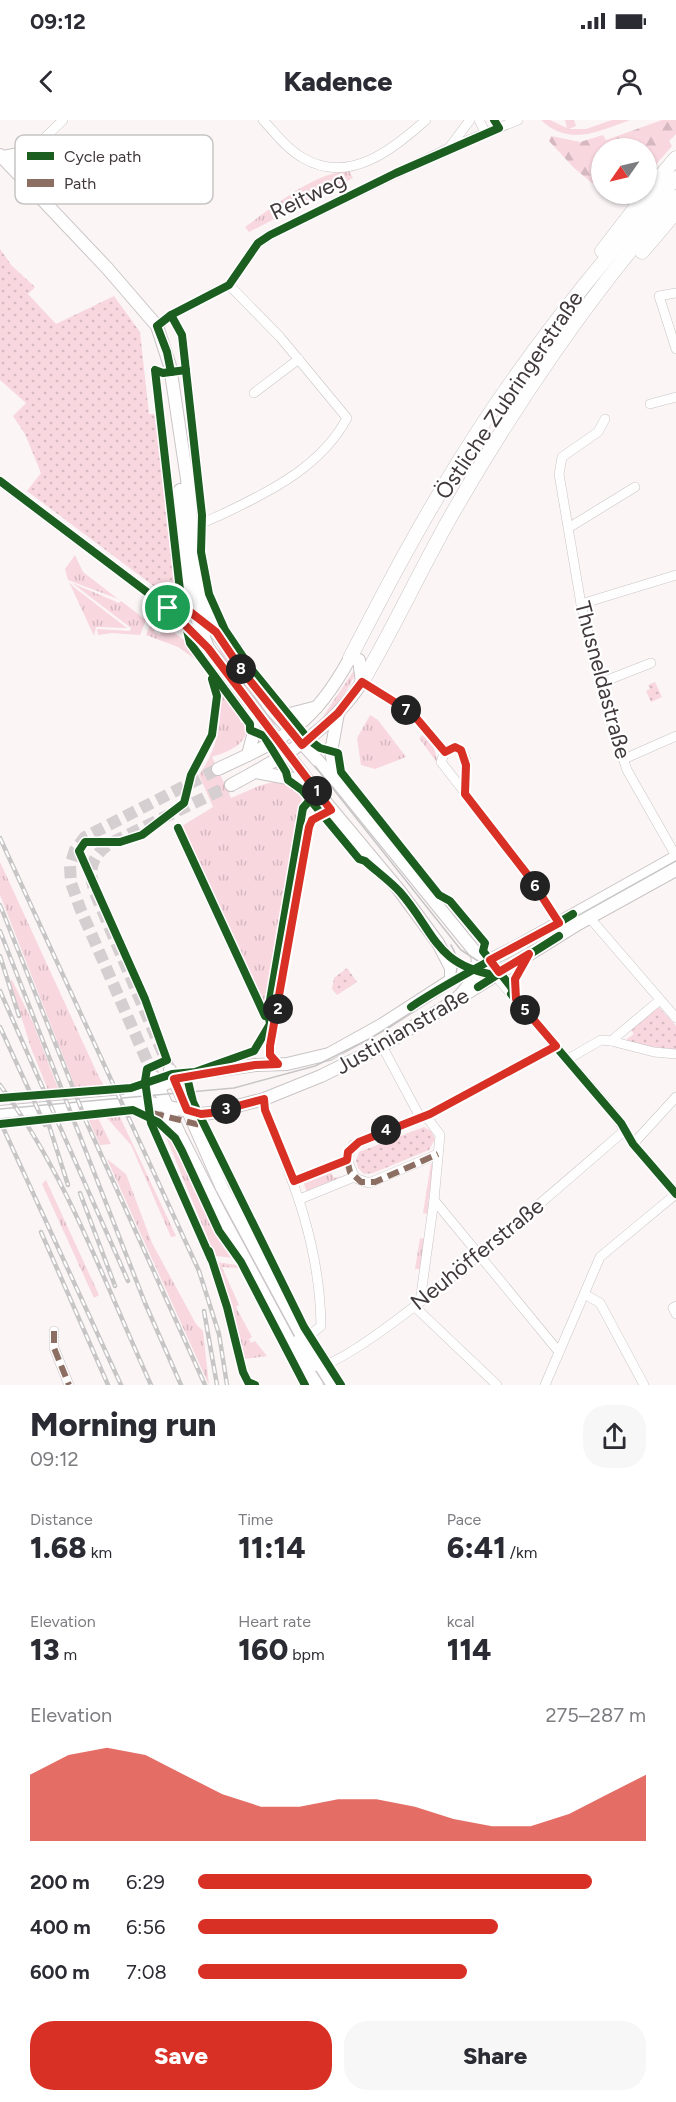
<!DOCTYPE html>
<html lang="en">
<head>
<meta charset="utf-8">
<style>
  :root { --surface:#fff; --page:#f7f7f7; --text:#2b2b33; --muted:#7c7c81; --accent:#d93025 }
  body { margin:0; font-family:Figtree,sans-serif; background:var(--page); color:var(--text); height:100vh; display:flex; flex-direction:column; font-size:22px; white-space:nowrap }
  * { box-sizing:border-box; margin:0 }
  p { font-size:20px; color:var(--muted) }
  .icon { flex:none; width:33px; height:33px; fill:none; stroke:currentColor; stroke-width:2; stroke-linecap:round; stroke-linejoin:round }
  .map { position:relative; height:1265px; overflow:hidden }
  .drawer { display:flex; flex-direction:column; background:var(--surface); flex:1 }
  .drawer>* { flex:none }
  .needle { width:39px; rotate:236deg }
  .fabs { position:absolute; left:591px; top:18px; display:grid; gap:12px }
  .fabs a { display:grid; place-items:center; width:66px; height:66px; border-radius:50%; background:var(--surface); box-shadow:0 2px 4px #0004; font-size:30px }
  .pin { position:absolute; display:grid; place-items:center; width:51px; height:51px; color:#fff; margin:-26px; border:3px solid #fff; border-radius:50%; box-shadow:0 2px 6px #0007 }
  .km { position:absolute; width:30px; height:30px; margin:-15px; border-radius:50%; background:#222; color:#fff; font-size:16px; line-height:30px; text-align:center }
  .round { display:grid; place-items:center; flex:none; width:63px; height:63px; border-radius:24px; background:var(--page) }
  .head { display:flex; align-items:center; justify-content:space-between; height:102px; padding:0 30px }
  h1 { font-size:33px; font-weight:800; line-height:45px }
  .stats { display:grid; grid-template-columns:repeat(3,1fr); gap:9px; height:102px; padding:6px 30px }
  .stats div { display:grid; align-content:center }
  .stats b { font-size:30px; font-weight:800 }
  .stats small { font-size:16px; font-weight:400 }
  .stats p { font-size:16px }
  .chart { height:168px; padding:12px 30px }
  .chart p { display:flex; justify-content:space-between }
  .chart svg { width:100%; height:108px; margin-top:6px; fill:var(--accent); opacity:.7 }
  .button { display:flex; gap:12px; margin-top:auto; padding:12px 30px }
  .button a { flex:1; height:69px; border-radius:24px; background:var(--accent); color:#fff; font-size:24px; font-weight:800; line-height:69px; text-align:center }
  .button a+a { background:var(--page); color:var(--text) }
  ul { padding:0 30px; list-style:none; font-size:20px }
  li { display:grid; grid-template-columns:96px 72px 1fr; align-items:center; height:45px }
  li i { height:15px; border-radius:8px; background:var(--accent) }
  .status { display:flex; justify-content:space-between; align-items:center; height:42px; padding:0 30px; background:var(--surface); direction:ltr }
  .status svg { height:16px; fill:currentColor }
  header { display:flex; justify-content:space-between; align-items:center; height:78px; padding:0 30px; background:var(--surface); font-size:27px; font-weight:800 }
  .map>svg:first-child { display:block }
  .grass { fill:url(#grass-tufts) }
  .forest { fill:url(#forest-firs) }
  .park { fill:url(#park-dots) }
  .pitch { fill:#f8d7df }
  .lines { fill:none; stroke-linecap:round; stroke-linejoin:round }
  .major-tunnel { stroke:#d6cfd1; stroke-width:12; stroke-dasharray:12 6; stroke-linecap:butt }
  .minor-casing { stroke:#cac4c5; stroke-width:10 }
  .major-casing { stroke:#cac4c5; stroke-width:14 }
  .highway-casing { stroke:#cac4c5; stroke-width:15 }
  .minor { stroke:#fefefe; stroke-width:9 }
  .major { stroke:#fefefe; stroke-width:12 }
  .highway { stroke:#fefefe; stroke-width:14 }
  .tram { stroke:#c7c5c6; stroke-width:1.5 }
  .rail-casing { stroke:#c7c5c6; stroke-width:4.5 }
  .rail { stroke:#fff; stroke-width:2; stroke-dasharray:7; stroke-linecap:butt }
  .quiet { stroke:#8d6e63; stroke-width:6; stroke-dasharray:12 6; stroke-linecap:butt }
  .cycleway-casing { stroke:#fff; stroke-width:11 }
  .cycleway { stroke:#1b5e20; stroke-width:8 }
  .route-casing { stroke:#fff; stroke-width:12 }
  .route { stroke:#d93025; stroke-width:8 }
  .labels { text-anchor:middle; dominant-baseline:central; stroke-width:4.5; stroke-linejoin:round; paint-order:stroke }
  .street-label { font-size:22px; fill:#41393b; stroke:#fff }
  .key { fill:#fff; stroke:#c6c4c4; stroke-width:1.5 }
  .key-label { font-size:16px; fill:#41393b }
</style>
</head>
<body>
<div class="status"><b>09:12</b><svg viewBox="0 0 49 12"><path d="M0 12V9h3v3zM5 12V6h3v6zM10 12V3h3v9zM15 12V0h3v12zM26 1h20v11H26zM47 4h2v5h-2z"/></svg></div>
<header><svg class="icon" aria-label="back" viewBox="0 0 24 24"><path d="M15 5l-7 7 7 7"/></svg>Kadence<svg class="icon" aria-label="person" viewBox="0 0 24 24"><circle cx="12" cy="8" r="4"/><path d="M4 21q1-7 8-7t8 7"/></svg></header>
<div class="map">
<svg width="676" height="1265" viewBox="0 0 676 1265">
  <defs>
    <pattern id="grass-tufts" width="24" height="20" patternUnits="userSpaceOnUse" patternTransform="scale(1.5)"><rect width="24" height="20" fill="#f8d7df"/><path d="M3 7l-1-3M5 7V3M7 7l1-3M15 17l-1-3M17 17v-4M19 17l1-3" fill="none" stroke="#d6b9c0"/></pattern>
    <pattern id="forest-firs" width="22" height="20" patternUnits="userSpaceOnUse" patternTransform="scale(1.5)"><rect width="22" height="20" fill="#f8d7df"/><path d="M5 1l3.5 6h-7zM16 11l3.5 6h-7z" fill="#d6b9c0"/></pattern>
    <pattern id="park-dots" width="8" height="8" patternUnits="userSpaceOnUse" patternTransform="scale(1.5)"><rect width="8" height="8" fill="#f8d7df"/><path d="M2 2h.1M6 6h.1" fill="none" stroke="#d6b9c0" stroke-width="1.8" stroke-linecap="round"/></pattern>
  </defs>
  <rect width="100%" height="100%" fill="#fbf5f6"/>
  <g class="grass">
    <path d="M349,51L353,58L249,112L245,107C273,87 314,52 349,51Z"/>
    <polygon points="75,435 83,452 118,479 68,460 65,449"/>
    <polygon points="69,462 75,468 127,508 96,507 94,516"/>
    <polygon points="72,463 119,483 121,481 146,500 140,515 112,513 98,515 97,509 130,511 131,508"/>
    <polygon points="151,503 157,505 154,512 160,515 164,506 186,521 202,544 178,527 146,515"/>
    <polygon points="191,520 249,593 252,601 247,598"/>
    <polygon points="220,529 277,603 273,606 217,532"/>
    <polygon points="357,546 359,548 340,582 318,604"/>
    <path d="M217,564L242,599L240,602L248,604C247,625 230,631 212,637L231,678C249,671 294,644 302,678L266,887L182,706L213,687L199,655C219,626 224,598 217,564Z"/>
    <polygon points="370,595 378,600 406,637 375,649 361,645 357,618"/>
    <polygon points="426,612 433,624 438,644 419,618"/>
    <polygon points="0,742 97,953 104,966 76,969 0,775"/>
    <polygon points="12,860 33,903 59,971 48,970 31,928 10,861"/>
    <polygon points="119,995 176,1116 171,1117 131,1025 106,997"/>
    <polygon points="97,996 111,1024 100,1025 88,998"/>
    <polygon points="164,1012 167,1012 178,1027 213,1097 216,1108 235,1138 215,1136"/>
    <polygon points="107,1039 126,1054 152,1123 196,1204 203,1211 209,1265"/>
    <polygon points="431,1043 433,1045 427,1094 423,1093"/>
    <polygon points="344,1046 331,1053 334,1058 347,1055 307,1073 303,1061"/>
    <polygon points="46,1060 99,1175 94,1178 42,1064"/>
    <polygon points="420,1118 425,1119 421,1149 415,1149"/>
    <polygon points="216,1142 237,1145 239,1148 222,1147 239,1185 236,1187 252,1217 249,1219 251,1223 255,1221 267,1236 245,1239"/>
  </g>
  <polygon class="forest" points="662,0 676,0 676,14 669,21 672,26 653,48 647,44 646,28 602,28 601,65 598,68 574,48 549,21 551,16 580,22 603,15 606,20"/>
  <g class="park">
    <polygon points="0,129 12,146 35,167 28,174 56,204 114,176 140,212 149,294 158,294 181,477 175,482 27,371 41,353 25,314 13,296 26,283 0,260"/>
    <polygon points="655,562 662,577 651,582 646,571 650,569 648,565"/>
    <polygon points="347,848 357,862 337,875 332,869 334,858"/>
    <polygon points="658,886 676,906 676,930 627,923 627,919 634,914 630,909"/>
    <polygon points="424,1007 431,1011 435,1019 429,1030 373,1053 364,1054 358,1048 356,1040 359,1032"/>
  </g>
  <path class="pitch" d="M541,0H550L567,8L565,0H574L576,6L569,9H586L612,0H630C600,11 569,27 541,0Z"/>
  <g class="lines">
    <g class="major-tunnel">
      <path d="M170,950L95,773C88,751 90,736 111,723L231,665"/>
      <polyline points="154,957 80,788 71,763 70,746 75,730 85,717 218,649"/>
    </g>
    <defs>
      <g id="minor">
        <path d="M263,0C275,13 287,29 303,38C349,65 392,30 426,0"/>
        <polyline points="479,0 485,12"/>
        <polyline points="449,28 470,0"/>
        <polyline points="17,53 23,39 63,0"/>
        <polyline points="676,173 659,176 676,229"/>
        <polyline points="157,206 171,195 229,165 258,123 270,115 449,28 518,0"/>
        <polyline points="254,273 299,239"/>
        <polyline points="650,284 676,277"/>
        <polyline points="605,299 598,312 562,337 559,354 581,484 609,595 627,650 676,736"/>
        <polyline points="0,361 168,488 206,526"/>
        <polyline points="570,407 635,367"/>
        <path d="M189,411C200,403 215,398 227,392C273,370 322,345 347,298L280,217L229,165"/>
        <polyline points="581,484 676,455"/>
        <polyline points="168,488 182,488 198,498"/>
        <polyline points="362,562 412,593 445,632"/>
        <polyline points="600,563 651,543"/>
        <polyline points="624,639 676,616"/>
        <path d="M466,674L441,642L445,632L455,627C477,635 458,664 468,678C499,719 533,758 559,803"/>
        <polyline points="589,797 676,898"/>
        <polyline points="495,855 615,995 633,1024 676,1074"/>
        <polyline points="516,879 515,859 527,837"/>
        <polyline points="611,921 654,932 676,934"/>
        <polyline points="382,926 420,997 428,999 440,1015 434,1080 420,1182"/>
        <polyline points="568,939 601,920 611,921 660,880"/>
        <polyline points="278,944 270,935 270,925 309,707 312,700 331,690"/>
        <path d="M264,979L265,990C294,1062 320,1126 321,1206L304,1220H298"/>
        <polyline points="633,1024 676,977"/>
        <polyline points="438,1034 369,1063 355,1058 347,1039 353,1025 430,994 556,925"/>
        <polyline points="294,1061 347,1040"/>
        <polyline points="300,1079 354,1057"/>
        <polyline points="434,1080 559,1232"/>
        <polyline points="586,1175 600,1183 644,1265"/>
        <polyline points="676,1186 673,1188 676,1194"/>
        <polyline points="415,1187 497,1265"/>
        <polyline points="54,1211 54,1228 69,1265"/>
        <path d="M295,1221L315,1246C351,1253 583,1046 624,1011"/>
        <polyline points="545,1265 600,1137 676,1074"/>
      </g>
      <g id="major">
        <path d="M0,35L107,148L157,206L170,246L187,359L196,452L205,488L216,512L272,590L338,663L476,833C483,848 468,868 456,879"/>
        <polyline points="3,37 30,32"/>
        <polyline points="180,370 191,482 208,528 309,662 399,770 438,823 451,848 451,860"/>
        <polyline points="273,590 290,594 317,587"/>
        <polyline points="248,635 254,612 252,587"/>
        <path d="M218,649C285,618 313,606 350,538L359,540L362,562C330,612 281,638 231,665"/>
        <polyline points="256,652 309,662"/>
        <polyline points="337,659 331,632 338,593"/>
        <polyline points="170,950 222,1068 304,1220 333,1265"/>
        <polyline points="154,957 180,1015 220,1093 293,1228 317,1265"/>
        <polyline points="128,979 187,955 255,945 287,944 329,934 383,904 459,855 512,829 676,737"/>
        <polyline points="136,986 152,993 176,1012"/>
        <polyline points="0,992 124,981 142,981 201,994 211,993 264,979 321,956 382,926 578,804 676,750"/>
      </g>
      <g id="highway">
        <polyline points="646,73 676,38"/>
        <polyline points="602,131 646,74"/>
        <polyline points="642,132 676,92"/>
        <path d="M350,538C380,480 410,422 444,366C509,256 590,153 676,58"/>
        <path d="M362,562C395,506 422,446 455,389C516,283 594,168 676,77"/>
      </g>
    </defs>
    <use href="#minor" class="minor-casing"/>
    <use href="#major" class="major-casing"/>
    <use href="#highway" class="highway-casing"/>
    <use href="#minor" class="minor"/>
    <use href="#major" class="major"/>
    <use href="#highway" class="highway"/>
    <g class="tram">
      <polyline points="315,646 461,830 478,841 496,841"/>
      <path d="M448,868C459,855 460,840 451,825"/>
      <polyline points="0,989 234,968 315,946 371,918 459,862 676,741"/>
    </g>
    <defs>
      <g id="rail">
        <polyline points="0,718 199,1151 219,1214 227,1265"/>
        <polyline points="0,785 85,998"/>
        <polyline points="0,811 145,1183 181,1265"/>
        <polyline points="0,836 19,896"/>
        <polyline points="0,871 128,1161"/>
        <polyline points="0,907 45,1005"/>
        <path d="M0,965C67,1055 105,1164 151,1265"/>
        <polyline points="46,996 68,1065"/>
        <polyline points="85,999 205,1265"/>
        <polyline points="0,1001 121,1265"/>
        <polyline points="80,1073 115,1166"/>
        <polyline points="41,1112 108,1265"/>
        <polyline points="204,1191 217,1265"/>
      </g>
    </defs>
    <use href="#rail" class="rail-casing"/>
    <use href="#rail" class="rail"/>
    <g class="quiet">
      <polyline points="152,993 204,1006"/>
      <polyline points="420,997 353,1025 347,1039 350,1052 361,1062 375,1062 438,1034"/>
      <polyline points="54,1211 54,1228 69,1265"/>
    </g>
    <defs>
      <g id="cycleway">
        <polyline points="171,195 182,215 202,395 201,432 209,474 225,510 252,550 309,620 320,628 338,633 341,652 439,775 450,781 485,823 483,831 511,867 516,879"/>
        <path d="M186,250L163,253L155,250L182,488L190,523L250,604V610L264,616L286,652L288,660L302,670L359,739L365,741C376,751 390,761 400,772C435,812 435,845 495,855"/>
        <polyline points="171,252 167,232 157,206 171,195 229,165 258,123 270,115 396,53 499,8 494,0"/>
        <polyline points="0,361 168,488 182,488 195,496"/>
        <polyline points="178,708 265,896"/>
        <polyline points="478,867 559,816"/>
        <polyline points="511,874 621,1003 633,1024 676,1074"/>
        <path d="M411,887C463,852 520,827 573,794"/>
        <polyline points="186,953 193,982 304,1207 341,1265"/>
        <polyline points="0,978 131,968 172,954 195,952 254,931 270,904 268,892 303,688 310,680"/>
        <polyline points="0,1004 133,990 158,1002 175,1018 182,1031 219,1111 241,1142 305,1265"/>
        <polyline points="209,1131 227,1187 243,1252 248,1262 255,1265"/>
        <polyline points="211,1139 151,1003 145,961 147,949 167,940 145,879 79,731 85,722 120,722 142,715 184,683 191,655 212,615 217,576 212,559"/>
      </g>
    </defs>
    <use href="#cycleway" class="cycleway-casing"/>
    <use href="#cycleway" class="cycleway"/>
  </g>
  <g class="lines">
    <defs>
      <polygon id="route" points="168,488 189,491 216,512 243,552 302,625 338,593 362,562 412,593 445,632 455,627 461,630 466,645 465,674 530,758 559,803 490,840 499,852 529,834 515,859 516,879 556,926 430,994 359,1022 348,1032 347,1040 294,1061 265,990 264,979 211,993 201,994 187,990 174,959 255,945 278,944 270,935 270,926 309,707 312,700 331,690 208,528"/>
    </defs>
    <use href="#route" class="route-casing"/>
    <use href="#route" class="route"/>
  </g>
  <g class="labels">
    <g class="street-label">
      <text transform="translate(308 76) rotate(-26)">Reitweg</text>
      <text transform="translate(509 275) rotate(-56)">Östliche Zubringerstraße</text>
      <text transform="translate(603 560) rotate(75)">Thusneldastraße</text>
      <text transform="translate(402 911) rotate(-30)">Justinianstraße</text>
      <text transform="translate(477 1134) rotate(-39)">Neuhöfferstraße</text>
    </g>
  </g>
  <rect x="15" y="15" width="198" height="69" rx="9" class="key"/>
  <rect x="27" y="32" width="27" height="8" fill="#1b5e20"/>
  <rect x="27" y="59" width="27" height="8" fill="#8d6e63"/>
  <g class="key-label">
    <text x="64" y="42">Cycle path</text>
    <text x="64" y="69">Path</text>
  </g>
</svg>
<div class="fabs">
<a><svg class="needle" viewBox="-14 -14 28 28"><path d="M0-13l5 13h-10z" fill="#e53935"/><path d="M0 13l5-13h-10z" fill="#7c7c81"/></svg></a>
</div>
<div class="pin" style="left:168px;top:488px;background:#1e9e55"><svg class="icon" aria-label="arrive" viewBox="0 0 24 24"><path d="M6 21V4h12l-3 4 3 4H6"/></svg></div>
<b class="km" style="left:317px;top:671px">1</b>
<b class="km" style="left:278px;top:889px">2</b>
<b class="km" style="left:226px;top:989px">3</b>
<b class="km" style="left:386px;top:1010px">4</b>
<b class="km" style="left:525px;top:890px">5</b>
<b class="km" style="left:535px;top:766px">6</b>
<b class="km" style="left:406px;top:590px">7</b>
<b class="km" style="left:241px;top:549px">8</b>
</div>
<section class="drawer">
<div class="head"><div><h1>Morning run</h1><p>09:12</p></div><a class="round"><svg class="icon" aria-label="share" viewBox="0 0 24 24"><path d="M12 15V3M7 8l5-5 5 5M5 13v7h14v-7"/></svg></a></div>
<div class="stats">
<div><p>Distance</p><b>1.68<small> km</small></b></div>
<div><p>Time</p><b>11:14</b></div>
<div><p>Pace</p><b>6:41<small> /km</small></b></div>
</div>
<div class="stats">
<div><p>Elevation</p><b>13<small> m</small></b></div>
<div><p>Heart rate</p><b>160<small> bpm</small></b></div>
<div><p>kcal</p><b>114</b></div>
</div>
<div class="chart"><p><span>Elevation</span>275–287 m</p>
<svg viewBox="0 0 160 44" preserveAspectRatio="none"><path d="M0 44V17L10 9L20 6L30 9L40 17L50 25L60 30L70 30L80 27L90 27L100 30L110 35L120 38L130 38L140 33L150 25L160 17V44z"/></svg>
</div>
<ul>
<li><b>200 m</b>6:29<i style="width:88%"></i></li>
<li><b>400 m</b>6:56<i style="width:67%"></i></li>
<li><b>600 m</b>7:08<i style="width:60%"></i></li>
</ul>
<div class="button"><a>Save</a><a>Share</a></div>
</section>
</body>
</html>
